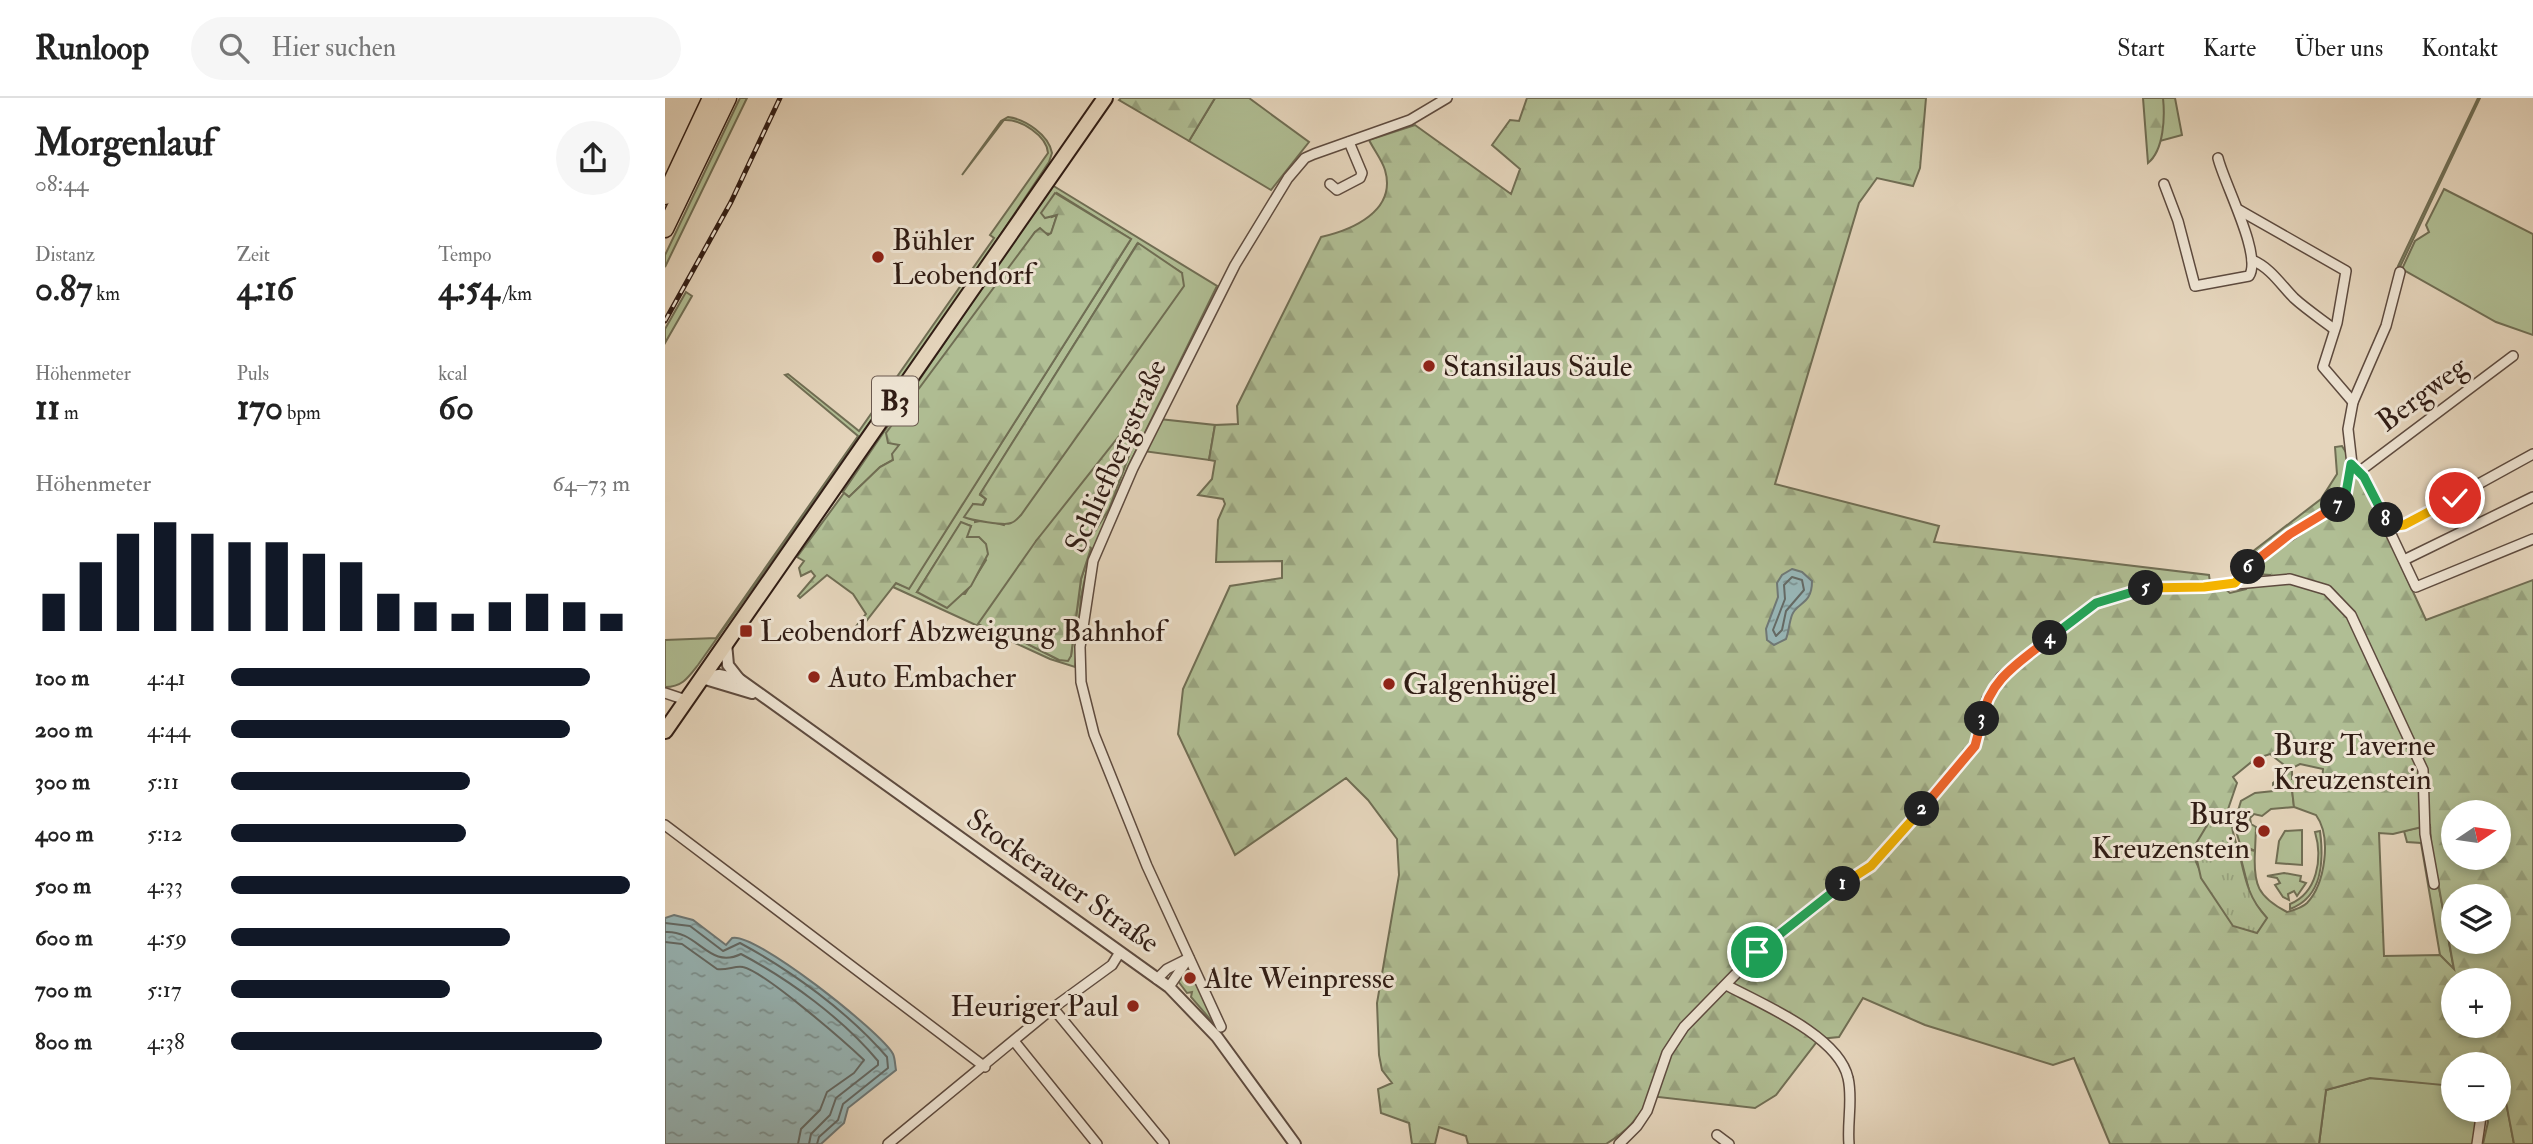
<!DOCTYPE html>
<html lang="de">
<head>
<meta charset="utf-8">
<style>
  :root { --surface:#fff; --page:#f6f6f6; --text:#222; --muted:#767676; --line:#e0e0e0; --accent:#111827 }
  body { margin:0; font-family:"IM FELL Double Pica",serif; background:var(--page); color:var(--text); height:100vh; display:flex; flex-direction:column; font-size:26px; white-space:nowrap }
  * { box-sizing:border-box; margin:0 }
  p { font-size:23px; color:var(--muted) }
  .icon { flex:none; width:38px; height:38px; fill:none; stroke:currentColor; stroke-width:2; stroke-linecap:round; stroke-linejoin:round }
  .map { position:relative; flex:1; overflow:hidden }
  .sheet { display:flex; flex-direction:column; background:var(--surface); width:665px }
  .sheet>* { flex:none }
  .needle { width:46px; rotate:77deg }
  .buttons { position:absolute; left:1776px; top:702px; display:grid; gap:14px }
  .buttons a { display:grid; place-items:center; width:70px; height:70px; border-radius:50%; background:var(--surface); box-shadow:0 4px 10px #0003; font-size:35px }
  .pin { position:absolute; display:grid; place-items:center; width:60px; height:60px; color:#fff; margin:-30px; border:4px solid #fff; border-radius:50%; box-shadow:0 2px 7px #0007 }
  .km { position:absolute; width:35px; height:35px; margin:-18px; border-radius:50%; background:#222; color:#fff; font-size:19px; line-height:35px; text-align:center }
  .round { display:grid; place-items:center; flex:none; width:74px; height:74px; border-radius:37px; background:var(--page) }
  .overview { display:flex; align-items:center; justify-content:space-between; height:119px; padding:0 35px }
  h1 { font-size:38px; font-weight:700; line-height:52px }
  .figures { display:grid; grid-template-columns:repeat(3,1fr); gap:10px; height:119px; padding:7px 35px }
  .figures div { display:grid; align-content:center }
  .figures b { font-size:35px; font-weight:700 }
  .figures small { font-size:19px; font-weight:400 }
  .figures p { font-size:19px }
  .chart { height:196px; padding:14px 35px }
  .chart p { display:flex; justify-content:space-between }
  .chart svg { width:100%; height:126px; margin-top:7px; stroke:var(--accent); stroke-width:6 }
  ul { padding:0 35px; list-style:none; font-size:23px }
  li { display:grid; grid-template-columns:112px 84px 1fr; align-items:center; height:52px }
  li i { height:18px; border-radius:9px; background:var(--accent) }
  header { display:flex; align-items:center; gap:42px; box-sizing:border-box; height:98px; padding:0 35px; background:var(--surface); border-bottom:2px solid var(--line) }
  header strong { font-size:33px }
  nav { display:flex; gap:38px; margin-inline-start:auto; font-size:24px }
  .search { width:490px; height:63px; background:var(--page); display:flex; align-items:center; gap:18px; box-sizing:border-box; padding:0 24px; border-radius:38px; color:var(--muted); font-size:26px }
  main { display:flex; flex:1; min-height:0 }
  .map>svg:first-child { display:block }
  .grass { fill:#b0be94; stroke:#706e54; stroke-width:2; fill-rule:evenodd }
  .forest { fill:url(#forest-firs); stroke:#706e54; stroke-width:2; fill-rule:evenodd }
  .park { fill:url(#park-tufts); stroke:#706e54; stroke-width:2 }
  .water { fill:url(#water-ripples); stroke:#6f7977; stroke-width:2 }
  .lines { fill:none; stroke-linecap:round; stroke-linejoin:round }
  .shore { stroke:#646a66; stroke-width:2 }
  .minor-casing { stroke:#5e4b3f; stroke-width:12 }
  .tertiary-casing { stroke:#5e4b3f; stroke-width:14 }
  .primary-casing { stroke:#311d15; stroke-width:18 }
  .motorway-casing { stroke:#311d15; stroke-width:19 }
  .minor { stroke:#eee4d3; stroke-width:9 }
  .tertiary { stroke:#eee4d3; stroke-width:10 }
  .primary { stroke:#e5d5bc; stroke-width:14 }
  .motorway { stroke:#e5d5bc; stroke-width:16 }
  .rail-casing { stroke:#311d15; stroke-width:5 }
  .rail { stroke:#eee4d3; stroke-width:2.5; stroke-dasharray:8; stroke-linecap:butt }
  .split-1-casing { stroke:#fff; stroke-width:14 }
  .split-2-casing { stroke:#fff; stroke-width:14 }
  .split-3-casing { stroke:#fff; stroke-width:14 }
  .split-4-casing { stroke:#fff; stroke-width:14 }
  .split-5-casing { stroke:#fff; stroke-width:14 }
  .split-6-casing { stroke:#fff; stroke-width:14 }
  .split-7-casing { stroke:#fff; stroke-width:14 }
  .split-8-casing { stroke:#fff; stroke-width:14 }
  .split-9-casing { stroke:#fff; stroke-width:14 }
  .split-1 { stroke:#22a559; stroke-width:9 }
  .split-2 { stroke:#f5b400; stroke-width:9 }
  .split-3 { stroke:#f0652b; stroke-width:9 }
  .split-4 { stroke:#f0652b; stroke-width:9 }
  .split-5 { stroke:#22a559; stroke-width:9 }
  .split-6 { stroke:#f5b400; stroke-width:9 }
  .split-7 { stroke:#f0652b; stroke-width:9 }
  .split-8 { stroke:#22a559; stroke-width:9 }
  .split-9 { stroke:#f5b400; stroke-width:9 }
  .poi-dot { fill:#8f2418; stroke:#eee4d3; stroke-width:2.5 }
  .labels { text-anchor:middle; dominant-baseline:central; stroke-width:6; stroke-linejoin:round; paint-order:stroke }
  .shield { fill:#eee4d3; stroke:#6a594e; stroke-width:2 }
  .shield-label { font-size:28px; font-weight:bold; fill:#311d15 }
  .poi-label { font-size:30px; fill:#311d15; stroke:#eee4d3; text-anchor:start }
  .street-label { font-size:30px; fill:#311d15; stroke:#eee4d3 }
</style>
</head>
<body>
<header>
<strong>Runloop</strong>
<div class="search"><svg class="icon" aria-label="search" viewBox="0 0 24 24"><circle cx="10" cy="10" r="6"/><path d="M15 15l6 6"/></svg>Hier suchen</div>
<nav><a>Start</a><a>Karte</a><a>Über uns</a><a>Kontakt</a></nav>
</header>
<main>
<section class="sheet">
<div class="overview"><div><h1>Morgenlauf</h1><p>08:44</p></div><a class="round"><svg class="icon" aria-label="share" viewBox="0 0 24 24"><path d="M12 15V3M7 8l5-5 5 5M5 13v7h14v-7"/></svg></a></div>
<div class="figures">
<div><p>Distanz</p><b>0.87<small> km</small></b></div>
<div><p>Zeit</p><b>4:16</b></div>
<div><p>Tempo</p><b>4:54<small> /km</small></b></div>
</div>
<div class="figures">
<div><p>Höhenmeter</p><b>11<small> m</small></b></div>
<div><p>Puls</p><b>170<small> bpm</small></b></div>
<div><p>kcal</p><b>60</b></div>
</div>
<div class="chart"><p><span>Höhenmeter</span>64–73 m</p>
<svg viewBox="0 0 160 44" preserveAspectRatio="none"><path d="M5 44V31M15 44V20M25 44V10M35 44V6M45 44V10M55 44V13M65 44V13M75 44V17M85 44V20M95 44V31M105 44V34M115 44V38M125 44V34M135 44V31M145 44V34M155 44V38"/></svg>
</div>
<ul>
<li><b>100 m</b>4:41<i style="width:90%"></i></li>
<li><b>200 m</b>4:44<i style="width:85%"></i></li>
<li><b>300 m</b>5:11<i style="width:60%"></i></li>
<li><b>400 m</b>5:12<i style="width:59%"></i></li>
<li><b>500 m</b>4:33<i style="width:100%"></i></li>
<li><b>600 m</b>4:59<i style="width:70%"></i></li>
<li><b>700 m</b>5:17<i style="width:55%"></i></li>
<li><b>800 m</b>4:38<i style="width:93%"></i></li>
</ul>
</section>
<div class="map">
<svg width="1868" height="1046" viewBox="0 0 1868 1046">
  <defs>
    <pattern id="forest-firs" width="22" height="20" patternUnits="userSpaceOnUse" patternTransform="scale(1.75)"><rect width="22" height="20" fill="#b0be94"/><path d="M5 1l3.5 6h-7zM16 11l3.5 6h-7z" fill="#98a37f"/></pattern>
    <pattern id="park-tufts" width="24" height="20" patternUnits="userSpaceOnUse" patternTransform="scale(1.75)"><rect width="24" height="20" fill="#b0be94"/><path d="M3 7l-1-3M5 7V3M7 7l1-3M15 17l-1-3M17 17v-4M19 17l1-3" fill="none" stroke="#98a37f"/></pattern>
    <pattern id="water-ripples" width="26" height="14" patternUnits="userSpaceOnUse" patternTransform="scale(1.75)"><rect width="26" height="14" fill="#98b7b8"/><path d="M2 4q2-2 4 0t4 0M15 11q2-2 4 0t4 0" fill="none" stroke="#7d9494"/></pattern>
  </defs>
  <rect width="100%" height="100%" fill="#e5d5bc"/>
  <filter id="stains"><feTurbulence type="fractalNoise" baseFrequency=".00286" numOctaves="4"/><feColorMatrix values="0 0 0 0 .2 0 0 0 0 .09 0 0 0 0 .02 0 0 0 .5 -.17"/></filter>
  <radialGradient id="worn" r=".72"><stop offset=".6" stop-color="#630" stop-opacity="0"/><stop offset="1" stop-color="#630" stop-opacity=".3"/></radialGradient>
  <g class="grass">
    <polygon points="75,0 82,0 0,169 0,157"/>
    <polygon points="550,0 584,0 644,44 606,92 524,43"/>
    <polygon points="1498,0 1510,0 1517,37 1495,43"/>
    <polygon points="1813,0 1815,0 1735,169 1733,168"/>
    <path d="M343,19C360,21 384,37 387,55L384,64L302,187L33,567C23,580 17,589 0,589V542L51,540L193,338L120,277L123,276L194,333L329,140L325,137L383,55C382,38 356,21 339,22L297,77L336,23Z"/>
    <path d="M387,87L552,188L463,369L423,466L416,499L410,569L385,561L228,489L231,485L244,490L466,141L392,95L387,119L392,117L386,136L370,134L234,347L228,362L215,369L184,399L178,394ZM472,146L517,175L339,427L320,422L310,424L308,406L317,407L321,401L315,397ZM444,411L417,443L426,451L416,481L406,558L394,562L345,537L371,443L382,431ZM296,425L306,428L301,439L321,462L300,496L252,494Z"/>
    <polygon points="1779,91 1868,136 1868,237 1831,224 1737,171 1750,143 1764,134 1761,127"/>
    <polygon points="21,194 27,198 0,245 0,231"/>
    <polygon points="494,321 550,327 544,362 478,353"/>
    <polygon points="1627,691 1629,709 1606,711 1597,718 1589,716 1585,720 1586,726 1591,729 1590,753 1575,746 1569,726 1576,703 1590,695"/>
    <polygon points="1765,727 1766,746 1789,872 1775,857 1756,745 1742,744 1739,733"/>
    <polygon points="1637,732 1637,767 1611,765 1614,743 1620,733"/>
    <path d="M1655,733C1659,763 1658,799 1625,811V806C1652,795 1658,761 1650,734Z"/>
    <polygon points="1619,775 1636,778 1635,783 1641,785 1632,798 1629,793 1623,796 1624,802 1618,799 1610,787 1615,785 1612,780 1602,778"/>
    <polygon points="523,869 524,870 551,928 526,899 527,894 522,895 513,883"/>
    <polygon points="1705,980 1788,987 1788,1012 1820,1012 1816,1046 1654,1046 1661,992"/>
    <polygon points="1834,991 1839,993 1849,1046 1818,1046 1823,1024 1821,1012 1834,1012"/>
  </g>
  <g class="forest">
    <polygon points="456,0 550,0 524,43 454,2"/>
    <path d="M862,0H1261L1255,70L1248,88L1212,80L1194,105L1110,386L1274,428L1269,444L1544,477L1546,492L1560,491L1565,495L1581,491L1584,487L1606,484L1605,477L1591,476L1578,461L1656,401L1672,376L1670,349L1677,348L1691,370L1761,522L1868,482V1046H1849L1839,994L1834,991V966H1788V988L1705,980L1661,992L1654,1046H1445L1409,960L1388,967L1260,927L1198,900L1174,939L1154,941L1111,997L1090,1010L985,998C975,1020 961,1034 941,1046H803L801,1038L774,1029L770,1046H747L744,1025L716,1015L713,991L727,985L717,972L714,957L712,905L734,777L732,741L703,702L681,680L570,757L513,636L518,591L565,488L617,480V463L551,464L553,422L560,406L558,401L533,397L547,381L550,363L544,362L550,327L573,326L572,308L656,139C687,132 732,113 720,72C717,62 709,52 704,42L750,27L846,96L855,71L827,47L845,22L854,23ZM1605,656L1618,666L1613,681L1608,685V692H1627L1629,709L1651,717C1667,739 1660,786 1642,805C1637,810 1629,812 1622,814C1593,799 1588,787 1590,753L1573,749L1586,800L1602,820L1542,788L1531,764L1539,733L1547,719L1560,720L1572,685L1568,679L1590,661ZM1635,666L1658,671L1657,684L1627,681V670ZM1788,714H1834V760H1788ZM1765,727L1766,746L1789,871L1775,857L1719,858L1714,735L1728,736ZM1788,798H1834V844H1788ZM1788,882H1834V928H1788Z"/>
    <path d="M1478,0H1498C1500,19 1499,52 1483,65Z"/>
    <polygon points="390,95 466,141 244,491 231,485 188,540 184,537 201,516 188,496 162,477 135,500 133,498 150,478 146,473 136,478 134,470 139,463 132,459 179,395 184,399 215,369 228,362 227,356 234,347 223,345 221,335 370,134 375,130 383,137 386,135 392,117 380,120 376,115"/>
    <path d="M473,145L517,175L519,188L356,417C353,420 350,424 346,425C340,428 305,422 299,419L308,406L318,407L321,401L315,396Z"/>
    <polygon points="466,323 470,324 474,331 444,411 430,433 425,432 417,443 426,450 416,481 406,558 403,563 394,562 345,537 336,538 313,526 371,443"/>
    <polygon points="296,424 306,428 302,439 314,439 321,446 323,456 306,488 282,510 252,494"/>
  </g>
  <path class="park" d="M1554,718L1567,722C1566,735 1571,743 1574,754C1580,780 1583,800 1602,820L1592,835L1568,828L1536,780L1529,749L1547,719Z"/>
  <g class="water">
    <path d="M1127,471L1137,474L1147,483C1147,507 1132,504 1127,517C1124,525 1124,533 1121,541L1109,547L1102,542L1101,531L1113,499L1112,485L1117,477Z"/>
    <path d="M9,817L28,822L61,847L67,840C89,833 216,934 228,956C230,960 230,967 231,972L183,1010L179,1025L156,1046H0V820Z"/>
  </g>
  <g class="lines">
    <g class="shore">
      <polygon points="1127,479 1137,482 1139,492 1121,513 1117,532 1111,538 1108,532 1120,501 1119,487"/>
      <path d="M0,825L25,828L58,853L75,845C127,873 183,914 222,959L223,970L178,1006L173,1022L154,1039L152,1046"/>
      <path d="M0,834C34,832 43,872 76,856C125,882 178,921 213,963V967L171,1000L165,1017L146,1036L144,1046"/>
      <path d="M0,844L17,846L52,871C61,873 71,867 78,869C100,874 180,944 199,962L189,975L162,994L155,1012L136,1031L133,1046"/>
    </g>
    <defs>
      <g id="minor">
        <polyline points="665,86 672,92 695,80 697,75 684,44"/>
        <path d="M1499,86L1513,123L1530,188L1584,178C1598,158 1558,83 1553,60"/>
        <polyline points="1574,112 1681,173 1672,225 1658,269 1688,304"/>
        <path d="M1587,162C1606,170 1616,187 1629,200C1641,211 1656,221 1669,231"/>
        <polyline points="1687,366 1699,379 1751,489 1868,441"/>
        <polyline points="1695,373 1848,258"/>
        <polyline points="1725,429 1739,427 1868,356"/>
        <polyline points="1739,462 1868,399"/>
        <polyline points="1570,485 1575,476 1599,455 1678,402 1687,366 1683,331 1688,304 1721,228 1735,174"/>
        <polyline points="0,595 21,602"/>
        <polyline points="0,727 320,969"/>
        <polyline points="492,881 502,871 524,860"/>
        <path d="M1061,887C1097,906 1174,938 1183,980C1188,1001 1182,1024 1184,1046"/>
        <polyline points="504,889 523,861"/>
        <polyline points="388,910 499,1045"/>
        <polyline points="556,929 482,768 429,636 416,584 415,549 428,463 468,370 570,167 623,80 640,60 649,56 745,22 782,0"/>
        <polyline points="349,943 432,1046"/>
        <polyline points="1052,1037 1064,1046"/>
        <polyline points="223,1046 388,910 447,867 455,854"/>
        <polyline points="954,1046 972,1028 982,1013 1002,955 1019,929 1099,847 1171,791 1206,768 1310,648 1322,601 1336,579 1431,505 1482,489 1539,489 1625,481 1662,492 1686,517 1758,672 1760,736 1769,786"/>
        <polyline points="1812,1046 1817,1012"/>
      </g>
      <g id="tertiary">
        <polyline points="61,545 63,567 74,581 504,889 552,939 630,1046"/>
        <polyline points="37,580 87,595"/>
        <polyline points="37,580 54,577 74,581"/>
      </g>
      <polyline id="primary" points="0,633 440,0"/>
      <g id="motorway">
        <polyline points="0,98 46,0"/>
        <polyline points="0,131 63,0"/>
      </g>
    </defs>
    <use href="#minor" class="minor-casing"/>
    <use href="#tertiary" class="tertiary-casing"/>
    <use href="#primary" class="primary-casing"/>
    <use href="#motorway" class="motorway-casing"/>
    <use href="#minor" class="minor"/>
    <use href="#tertiary" class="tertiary"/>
    <use href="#primary" class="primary"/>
    <use href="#motorway" class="motorway"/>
    <defs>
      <polyline id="rail" points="0,223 66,104 115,0"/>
    </defs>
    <use href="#rail" class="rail-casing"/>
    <use href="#rail" class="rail"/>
  </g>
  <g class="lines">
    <defs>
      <polyline id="split-1" points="1092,854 1178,786"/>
      <polyline id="split-2" points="1178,786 1206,768 1257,711"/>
      <polyline id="split-3" points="1257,711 1310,648 1317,621"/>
      <path id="split-4" d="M1317,621C1324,581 1355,564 1385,540"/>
      <polyline id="split-5" points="1385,540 1431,505 1481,490"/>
      <polyline id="split-6" points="1481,490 1539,489 1570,485 1583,469"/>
      <polyline id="split-7" points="1583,469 1625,436 1673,407"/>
      <polyline id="split-8" points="1673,407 1681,395 1686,366 1699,379 1721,422"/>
      <polyline id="split-9" points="1721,422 1724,429 1739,427 1790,400"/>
    </defs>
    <use href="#split-1" class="split-1-casing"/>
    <use href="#split-2" class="split-2-casing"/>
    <use href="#split-3" class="split-3-casing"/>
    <use href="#split-4" class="split-4-casing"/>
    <use href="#split-5" class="split-5-casing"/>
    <use href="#split-6" class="split-6-casing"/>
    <use href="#split-7" class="split-7-casing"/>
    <use href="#split-8" class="split-8-casing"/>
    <use href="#split-9" class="split-9-casing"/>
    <use href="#split-1" class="split-1"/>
    <use href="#split-2" class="split-2"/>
    <use href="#split-3" class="split-3"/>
    <use href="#split-4" class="split-4"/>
    <use href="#split-5" class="split-5"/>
    <use href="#split-6" class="split-6"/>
    <use href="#split-7" class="split-7"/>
    <use href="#split-8" class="split-8"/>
    <use href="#split-9" class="split-9"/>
  </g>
  <g class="poi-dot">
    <circle cx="213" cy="159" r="7"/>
    <circle cx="764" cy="268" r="7"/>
    <rect x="74" y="526" width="14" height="14" rx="3.5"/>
    <circle cx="149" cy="579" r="7"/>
    <circle cx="724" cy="586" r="7"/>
    <circle cx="1594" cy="664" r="7"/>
    <circle cx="1599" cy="733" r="7"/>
    <circle cx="525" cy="880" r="7"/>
    <circle cx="468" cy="908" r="7"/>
  </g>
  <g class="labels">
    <rect class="shield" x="207" y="278.5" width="46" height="49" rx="5"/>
    <g class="shield-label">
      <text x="230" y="303">B3</text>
    </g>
    <g class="poi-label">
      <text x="227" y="142">Bühler<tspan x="227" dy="34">Leobendorf</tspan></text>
      <text x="778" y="268">Stansilaus Säule</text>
      <text x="95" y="533">Leobendorf Abzweigung Bahnhof</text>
      <text x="163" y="579">Auto Embacher</text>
      <text x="738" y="586">Galgenhügel</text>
      <text x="1608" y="647">Burg Taverne<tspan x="1608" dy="34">Kreuzenstein</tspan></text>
      <text x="1585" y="716" text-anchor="end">Burg<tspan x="1585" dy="34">Kreuzenstein</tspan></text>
      <text x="539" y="880">Alte Weinpresse</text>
      <text x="454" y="908" text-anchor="end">Heuriger Paul</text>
    </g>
    <g class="street-label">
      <text transform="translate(1757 296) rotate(-37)">Bergweg</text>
      <text transform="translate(451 358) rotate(-66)">Schliefbergstraße</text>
      <text transform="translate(398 783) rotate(35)">Stockerauer Straße</text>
    </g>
  </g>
  <rect width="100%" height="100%" filter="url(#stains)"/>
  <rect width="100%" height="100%" fill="url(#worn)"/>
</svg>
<div class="buttons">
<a><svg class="needle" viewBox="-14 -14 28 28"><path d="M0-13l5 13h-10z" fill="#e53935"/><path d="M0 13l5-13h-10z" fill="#767676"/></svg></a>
<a><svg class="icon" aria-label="layers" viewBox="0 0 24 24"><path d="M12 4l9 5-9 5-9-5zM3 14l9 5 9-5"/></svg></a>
<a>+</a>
<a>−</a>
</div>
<div class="pin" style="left:1092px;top:854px;background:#1e9e55"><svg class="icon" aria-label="arrive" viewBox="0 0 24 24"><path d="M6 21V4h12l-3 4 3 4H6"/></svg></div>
<div class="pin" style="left:1790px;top:400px;background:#d93025"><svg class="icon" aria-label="check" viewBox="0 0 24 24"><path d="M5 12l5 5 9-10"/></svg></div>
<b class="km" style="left:1178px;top:786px">1</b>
<b class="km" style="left:1257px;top:711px">2</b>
<b class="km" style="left:1317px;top:621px">3</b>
<b class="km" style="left:1385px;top:540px">4</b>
<b class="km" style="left:1481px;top:490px">5</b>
<b class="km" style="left:1583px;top:469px">6</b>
<b class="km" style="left:1673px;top:407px">7</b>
<b class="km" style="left:1721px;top:422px">8</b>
</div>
</main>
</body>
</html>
